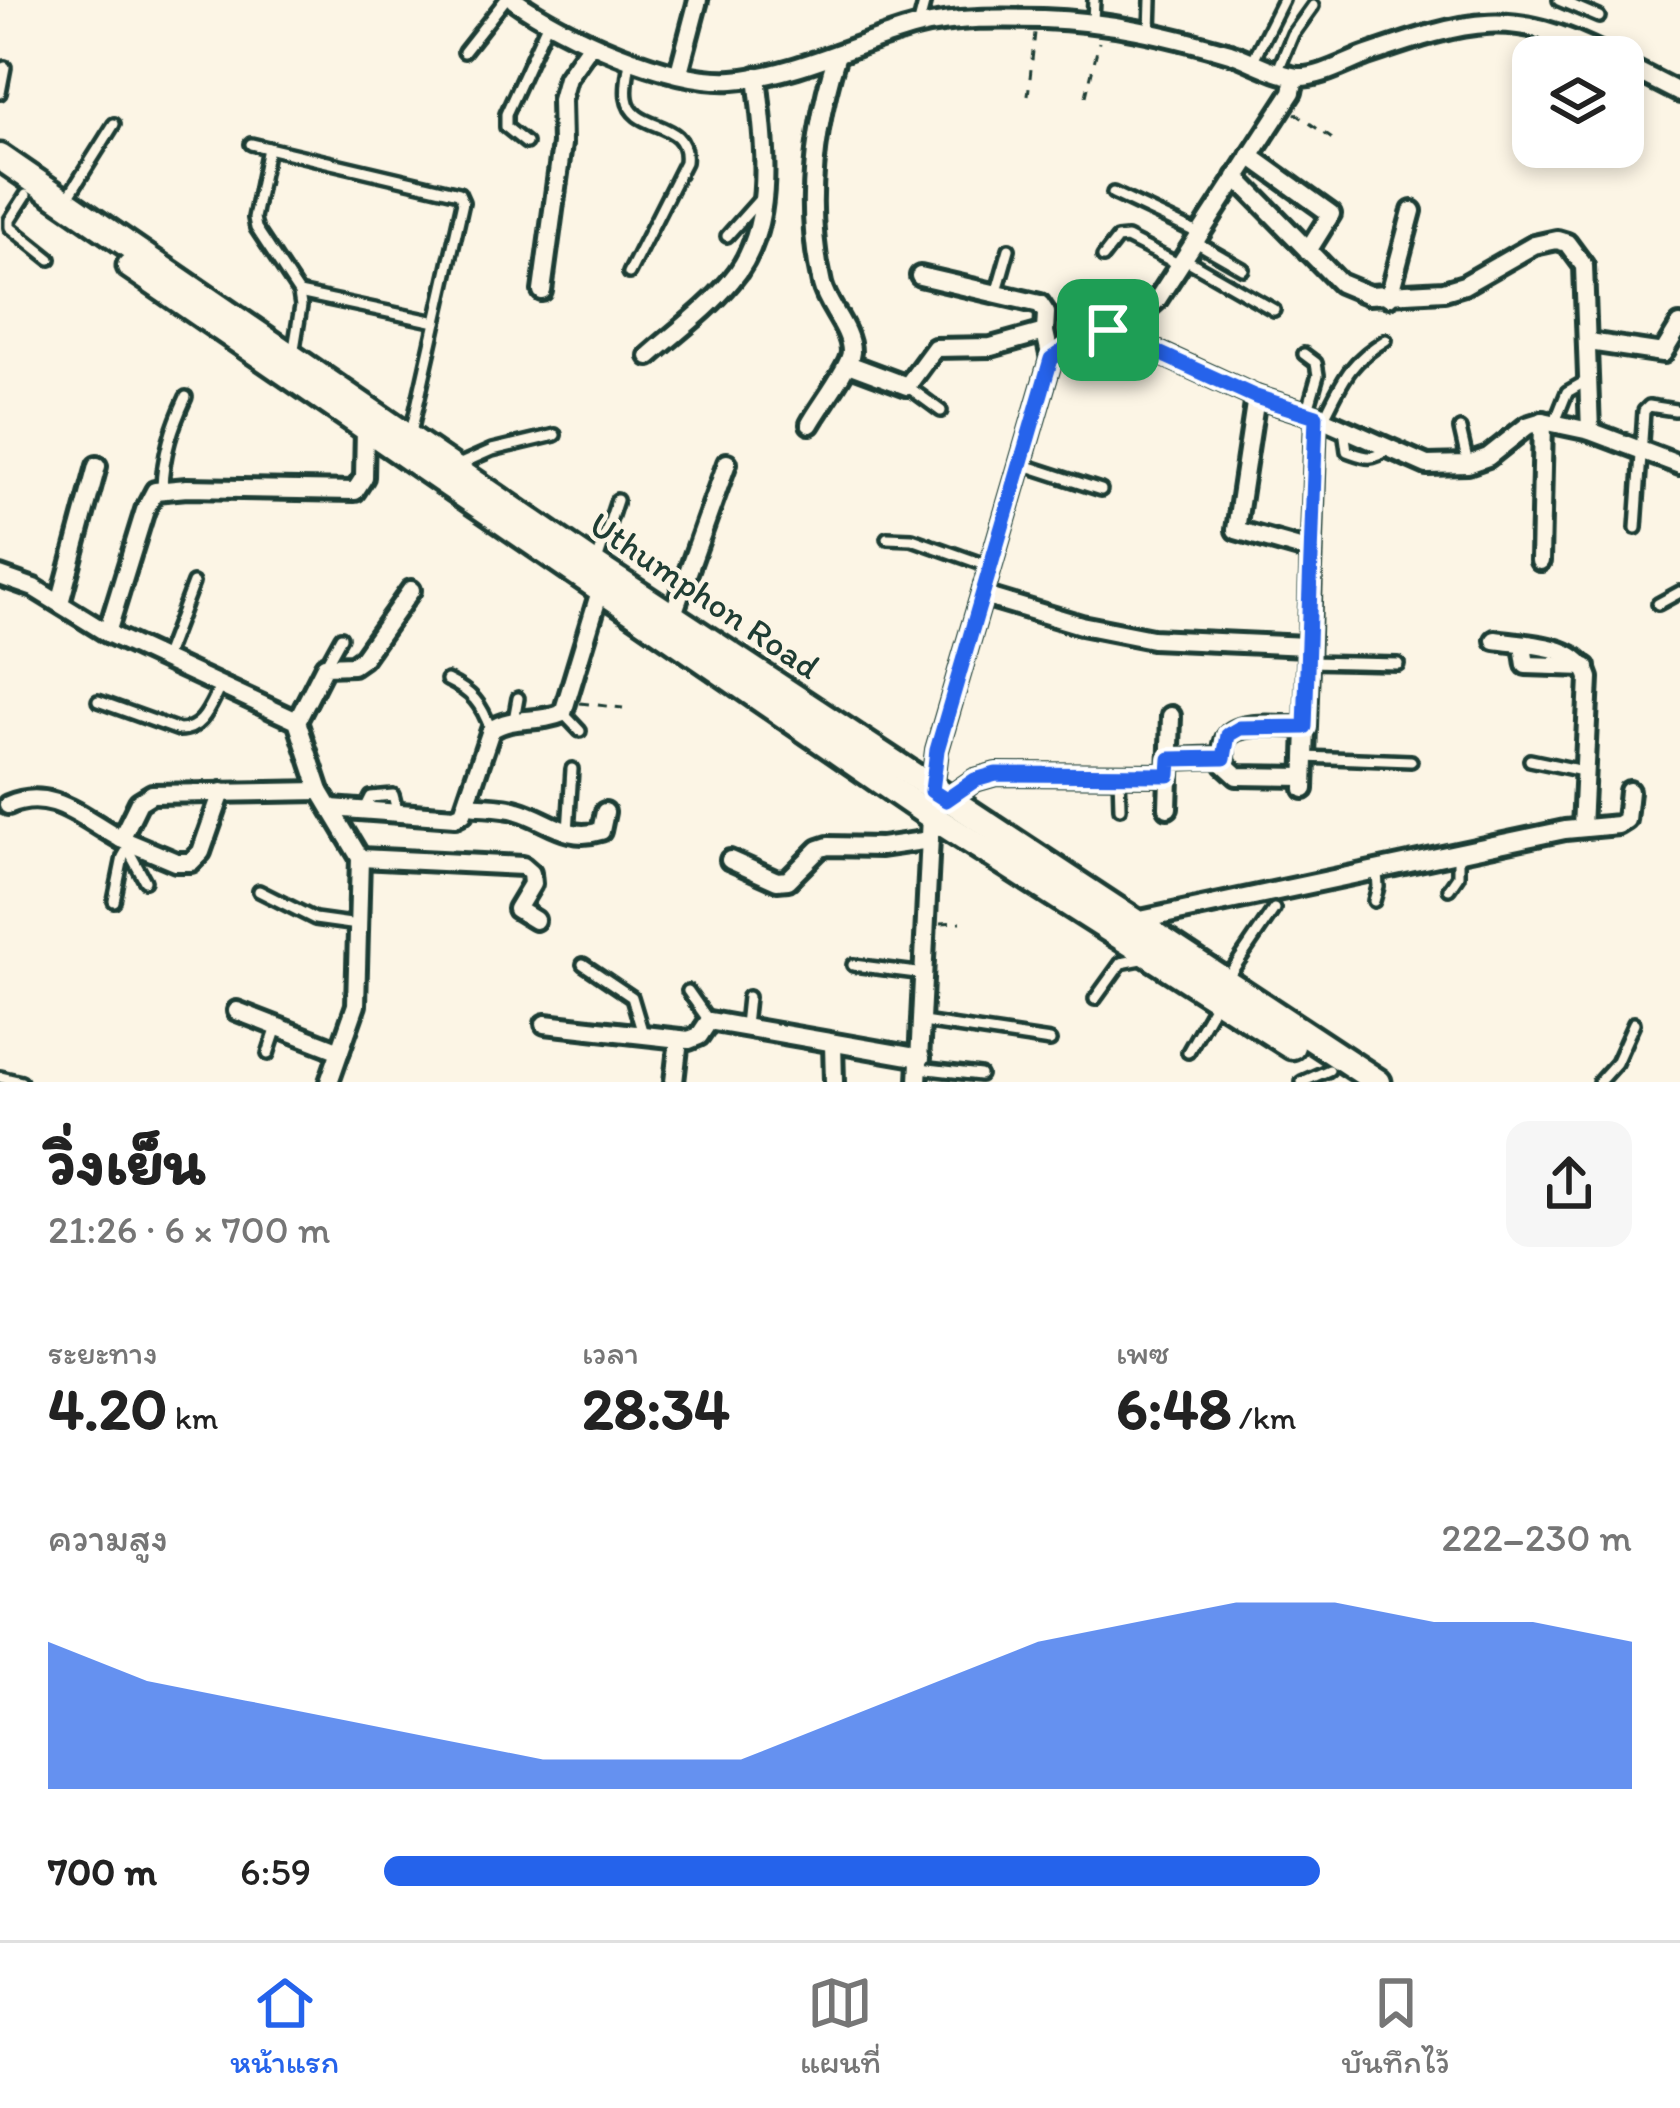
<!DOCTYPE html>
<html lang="th">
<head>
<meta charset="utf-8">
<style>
  :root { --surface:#fff; --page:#f6f6f6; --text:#222; --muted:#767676; --line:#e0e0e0; --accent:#2563eb }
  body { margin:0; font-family:Itim,"Playpen Sans Thai",sans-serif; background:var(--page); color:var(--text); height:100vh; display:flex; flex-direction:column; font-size:45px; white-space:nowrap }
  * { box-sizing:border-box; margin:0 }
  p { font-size:39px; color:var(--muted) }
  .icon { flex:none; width:66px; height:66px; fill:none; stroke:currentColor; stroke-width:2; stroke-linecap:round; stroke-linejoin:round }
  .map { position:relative; height:1082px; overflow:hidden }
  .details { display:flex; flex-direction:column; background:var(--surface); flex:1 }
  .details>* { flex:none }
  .buttons { position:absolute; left:1512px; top:36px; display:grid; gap:24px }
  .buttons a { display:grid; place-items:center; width:132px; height:132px; border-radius:24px; background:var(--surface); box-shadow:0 6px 18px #0003; font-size:60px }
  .pin { position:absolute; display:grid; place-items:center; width:102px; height:102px; color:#fff; margin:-51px; border-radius:24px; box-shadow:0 6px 18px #0006 }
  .round { display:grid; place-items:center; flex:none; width:126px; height:126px; border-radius:24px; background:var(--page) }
  .summary { display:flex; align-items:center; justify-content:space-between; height:204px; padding:0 48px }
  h1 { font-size:66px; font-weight:700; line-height:90px }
  .metrics { display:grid; grid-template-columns:repeat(3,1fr); gap:18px; height:204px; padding:12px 48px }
  .metrics div { display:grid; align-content:center }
  .metrics b { font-size:60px; font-weight:700 }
  .metrics small { font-size:33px; font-weight:400 }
  .metrics p { font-size:33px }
  .chart { height:336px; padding:24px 48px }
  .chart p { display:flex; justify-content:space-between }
  .chart svg { width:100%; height:216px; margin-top:12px; fill:var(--accent); opacity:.7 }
  ul { padding:0 48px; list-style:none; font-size:39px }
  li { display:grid; grid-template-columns:192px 144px 1fr; align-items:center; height:90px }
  li i { height:30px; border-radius:15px; background:var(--accent) }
  .tab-bar { display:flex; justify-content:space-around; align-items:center; height:168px; border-top:3px solid var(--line); background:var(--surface); font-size:33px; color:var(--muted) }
  .tab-bar a { display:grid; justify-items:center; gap:6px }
  .tab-bar .active { color:var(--accent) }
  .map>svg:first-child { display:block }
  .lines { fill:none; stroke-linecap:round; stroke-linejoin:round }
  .lane-casing { stroke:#1f3d34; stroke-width:18 }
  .street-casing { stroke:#1f3d34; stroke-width:26 }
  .secondary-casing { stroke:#1f3d34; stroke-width:33 }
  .path { stroke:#1f3d34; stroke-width:3; stroke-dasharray:9 9; stroke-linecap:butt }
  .lane { stroke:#fcf5e5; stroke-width:9 }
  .street { stroke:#fcf5e5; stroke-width:16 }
  .secondary { stroke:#fcf5e5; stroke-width:24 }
  .route-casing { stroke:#fff; stroke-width:24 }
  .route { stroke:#2563eb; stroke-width:15 }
  .labels { text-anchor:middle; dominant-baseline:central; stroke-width:9; stroke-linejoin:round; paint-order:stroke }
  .street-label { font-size:36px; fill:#1f3d34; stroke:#fcf5e5 }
</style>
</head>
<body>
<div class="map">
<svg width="1680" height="1082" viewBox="0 0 1680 1082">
  <rect width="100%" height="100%" fill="#fcf5e5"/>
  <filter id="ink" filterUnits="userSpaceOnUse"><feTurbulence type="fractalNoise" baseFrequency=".00833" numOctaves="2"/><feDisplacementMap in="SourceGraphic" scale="24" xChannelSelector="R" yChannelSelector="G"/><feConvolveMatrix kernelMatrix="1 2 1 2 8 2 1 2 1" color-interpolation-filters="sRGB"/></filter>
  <g filter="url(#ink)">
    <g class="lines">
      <defs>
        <g id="lane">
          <polyline points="1559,0 1599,17"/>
          <polyline points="1093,21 1094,0"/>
          <polyline points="918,27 925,0"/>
          <polyline points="1150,31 1151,0"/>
          <polyline points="464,52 505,0"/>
          <polyline points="1253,60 1283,0"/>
          <polyline points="1278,70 1293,34 1313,6"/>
          <polyline points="0,93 5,67"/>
          <polyline points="526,143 506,127 506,114 547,24"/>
          <polyline points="251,144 459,193 463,202 411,433"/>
          <polyline points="268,148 254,218 256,228 299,293 301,306 293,355"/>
          <polyline points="1113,193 1200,234"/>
          <polyline points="26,195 10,220 10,227 50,259"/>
          <polyline points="65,202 114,124"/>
          <polyline points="727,236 760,199"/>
          <polyline points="1194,241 1243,269"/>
          <polyline points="1103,257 1117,239 1127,238 1180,265"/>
          <polyline points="1185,259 1274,310"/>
          <path d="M629,273L685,162C690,117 632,134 627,98C625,86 629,71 630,59"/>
          <polyline points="997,291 1009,249"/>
          <polyline points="299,293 436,322"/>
          <polyline points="1304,354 1316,363 1318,375 1307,413"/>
          <polyline points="907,386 941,411"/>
          <path d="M1324,418C1343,380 1349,362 1386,340"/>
          <polyline points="1555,422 1567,392 1590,379"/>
          <path d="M1344,429L1347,451C1364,457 1372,462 1387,449"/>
          <polyline points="1460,429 1468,464"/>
          <polyline points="1021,464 1101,490"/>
          <polyline points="458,465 492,450 555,435"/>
          <path d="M162,488C163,455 172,427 186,397"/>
          <polyline points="1636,528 1644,411 1649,406 1675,410"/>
          <polyline points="887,538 912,539 991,567"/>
          <polyline points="597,561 617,500"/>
          <polyline points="1658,604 1680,592"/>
          <polyline points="164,659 193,583"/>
          <polyline points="1308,662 1398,664"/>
          <polyline points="325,666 341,637"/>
          <path d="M447,680C472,692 481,703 491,730"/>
          <path d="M98,701L179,730C203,730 210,706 220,687"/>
          <polyline points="563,713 580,731"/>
          <polyline points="514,720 518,698"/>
          <polyline points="1304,757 1411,761"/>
          <polyline points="1530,760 1583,771"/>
          <polyline points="1119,773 1120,808"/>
          <polyline points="364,811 371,797 393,795 398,814"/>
          <polyline points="568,832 572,769"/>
          <polyline points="127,848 145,881"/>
          <polyline points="1449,889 1458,876 1458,852"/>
          <polyline points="259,891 315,919 358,925"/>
          <polyline points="114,901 123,857 131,843"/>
          <polyline points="1374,901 1378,887 1377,872"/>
          <polyline points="583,964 632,997 643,1034"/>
          <polyline points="853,965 925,974"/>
          <polyline points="1227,978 1274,909"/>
          <polyline points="688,991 709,1021"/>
          <polyline points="1095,999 1121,963 1142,959"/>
          <polyline points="923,1022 1050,1041"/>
          <polyline points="745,1026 748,997"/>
          <polyline points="1188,1052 1218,999"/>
          <polyline points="268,1054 277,1027"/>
          <polyline points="920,1068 980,1075"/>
          <polyline points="0,1077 21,1082"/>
          <polyline points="1302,1082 1329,1070"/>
          <polyline points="1599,1082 1616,1063 1634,1023"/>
        </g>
        <g id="street">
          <path d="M514,0C564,36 671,84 733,80C796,75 856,43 916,27C957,17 1000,18 1043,19C1108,21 1167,35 1230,53C1251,60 1276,75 1298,77C1320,78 1347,62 1367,55C1469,20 1510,6 1610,57"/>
          <polyline points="1623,64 1680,93"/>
          <polyline points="679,72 698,0"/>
          <polyline points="1250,156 1331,214 1308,251"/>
          <polyline points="1236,177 1340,283 1369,295 1444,291 1464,285 1534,245 1557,240 1567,243 1584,266 1590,431"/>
          <polyline points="920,276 1040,304 1046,313 1045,332 1051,359"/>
          <polyline points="542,291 562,144 561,100 567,78 591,44"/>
          <polyline points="1389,297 1412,211"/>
          <polyline points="1109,330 1256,397 1316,416 1427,465 1468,464 1488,457 1527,426 1543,421 1590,431 1680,465"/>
          <polyline points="1589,342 1663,353 1680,325"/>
          <path d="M649,356C677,331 707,310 731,281C778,227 764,142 757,76"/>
          <polyline points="848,364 907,386 935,348 991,347 1045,332"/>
          <polyline points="1256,397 1236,530 1310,551"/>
          <path d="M810,424C819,407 850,368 851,352C851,328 827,306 822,284C804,207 814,129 837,54"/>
          <polyline points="1540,561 1543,421"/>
          <polyline points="0,576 34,588 107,633 297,721 320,791 360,858 356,1005 329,1082"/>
          <polyline points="984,596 1081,625 1152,639 1306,646"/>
          <polyline points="60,603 97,466"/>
          <polyline points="672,617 727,463"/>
          <polyline points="107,633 145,510 155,491 187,488 355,491 364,477 365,429"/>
          <path d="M1495,640C1525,645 1579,643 1589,678L1582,828"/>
          <polyline points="1523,645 1526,665 1586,667"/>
          <polyline points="297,721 325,666 353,665 363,658 411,590"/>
          <polyline points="1170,759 1224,757"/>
          <path d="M1304,777L1237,776L1225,765C1224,756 1221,744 1228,736C1241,720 1286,727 1305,727"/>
          <polyline points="1304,789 1316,416"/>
          <path d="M932,791L937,750L1051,359C1084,335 1127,329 1157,300L1292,92L1295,77"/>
          <polyline points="946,800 975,780 996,774 1169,775"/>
          <path d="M8,805C52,786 82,818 121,839L139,802L152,794L320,791"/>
          <path d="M469,805C484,807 503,806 518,811C547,819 567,842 601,831L605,812"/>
          <path d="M331,808L455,817L463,813L491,730C513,715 538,724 563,713L600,591"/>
          <polyline points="1168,808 1171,716"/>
          <polyline points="121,839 176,862 191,862 201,852 222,792"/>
          <polyline points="360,858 523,866 531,873 532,884 517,909 535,920"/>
          <polyline points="730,860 777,881 788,880 819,849 828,846 881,847 930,840"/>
          <polyline points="1131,922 1565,830 1618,825 1626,820 1629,791"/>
          <polyline points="237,1011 340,1051"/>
          <polyline points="545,1024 689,1040 699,1036 709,1021 921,1058"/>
          <polyline points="833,1044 834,1082"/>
          <polyline points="674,1082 679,1039"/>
          <polyline points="918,1082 931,816"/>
        </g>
        <g id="secondary">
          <polyline points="0,157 596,566 1378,1082"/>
          <polyline points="130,266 931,816 1292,1046"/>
        </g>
      </defs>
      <use href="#lane" class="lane-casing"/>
      <use href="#street" class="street-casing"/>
      <use href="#secondary" class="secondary-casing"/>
      <g class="path">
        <polyline points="1028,96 1035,33"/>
        <polyline points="1086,96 1099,42"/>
        <polyline points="1295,113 1338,143"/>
        <polyline points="580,703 623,708"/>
        <polyline points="941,923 961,922"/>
      </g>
      <use href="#lane" class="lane"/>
      <use href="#street" class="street"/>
      <use href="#secondary" class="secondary"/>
    </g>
  </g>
  <g class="lines" filter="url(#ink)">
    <defs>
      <polygon id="route" points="1108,330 1256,397 1316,416 1305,727 1240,728 1228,735 1224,758 1170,759 1169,775 996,774 975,780 946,800 932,791 937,750 1051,359 1073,344"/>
    </defs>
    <use href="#route" class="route-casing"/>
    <use href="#route" class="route"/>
  </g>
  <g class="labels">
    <g class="street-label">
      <text transform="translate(705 595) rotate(34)">Uthumphon Road</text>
    </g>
  </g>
</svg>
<div class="buttons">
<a><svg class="icon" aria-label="layers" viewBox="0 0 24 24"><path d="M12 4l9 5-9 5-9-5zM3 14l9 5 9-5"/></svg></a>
</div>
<div class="pin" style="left:1108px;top:330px;background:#1e9e55"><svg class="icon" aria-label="arrive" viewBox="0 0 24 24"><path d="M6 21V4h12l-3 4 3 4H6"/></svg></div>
</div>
<section class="details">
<div class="summary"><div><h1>วิ่งเย็น</h1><p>21:26 · 6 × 700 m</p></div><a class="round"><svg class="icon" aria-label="share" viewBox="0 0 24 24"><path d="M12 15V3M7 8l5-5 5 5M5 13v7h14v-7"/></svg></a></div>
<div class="metrics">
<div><p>ระยะทาง</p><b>4.20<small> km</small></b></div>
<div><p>เวลา</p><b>28:34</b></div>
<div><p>เพซ</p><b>6:48<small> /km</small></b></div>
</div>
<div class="chart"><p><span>ความสูง</span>222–230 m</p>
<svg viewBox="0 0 160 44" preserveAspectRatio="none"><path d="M0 44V14L10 22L20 26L30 30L40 34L50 38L60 38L70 38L80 30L90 22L100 14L110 10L120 6L130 6L140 10L150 10L160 14V44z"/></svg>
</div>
<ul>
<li><b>700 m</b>6:59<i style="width:75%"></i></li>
</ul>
</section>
<nav class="tab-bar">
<a class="active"><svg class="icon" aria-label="home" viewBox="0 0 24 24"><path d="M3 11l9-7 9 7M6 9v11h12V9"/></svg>หน้าแรก</a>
<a><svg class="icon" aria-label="map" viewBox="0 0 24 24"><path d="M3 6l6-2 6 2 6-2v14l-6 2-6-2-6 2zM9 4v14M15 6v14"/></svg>แผนที่</a>
<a><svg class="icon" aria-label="saved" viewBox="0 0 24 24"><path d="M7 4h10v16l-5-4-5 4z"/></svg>บันทึกไว้</a>
</nav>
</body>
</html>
